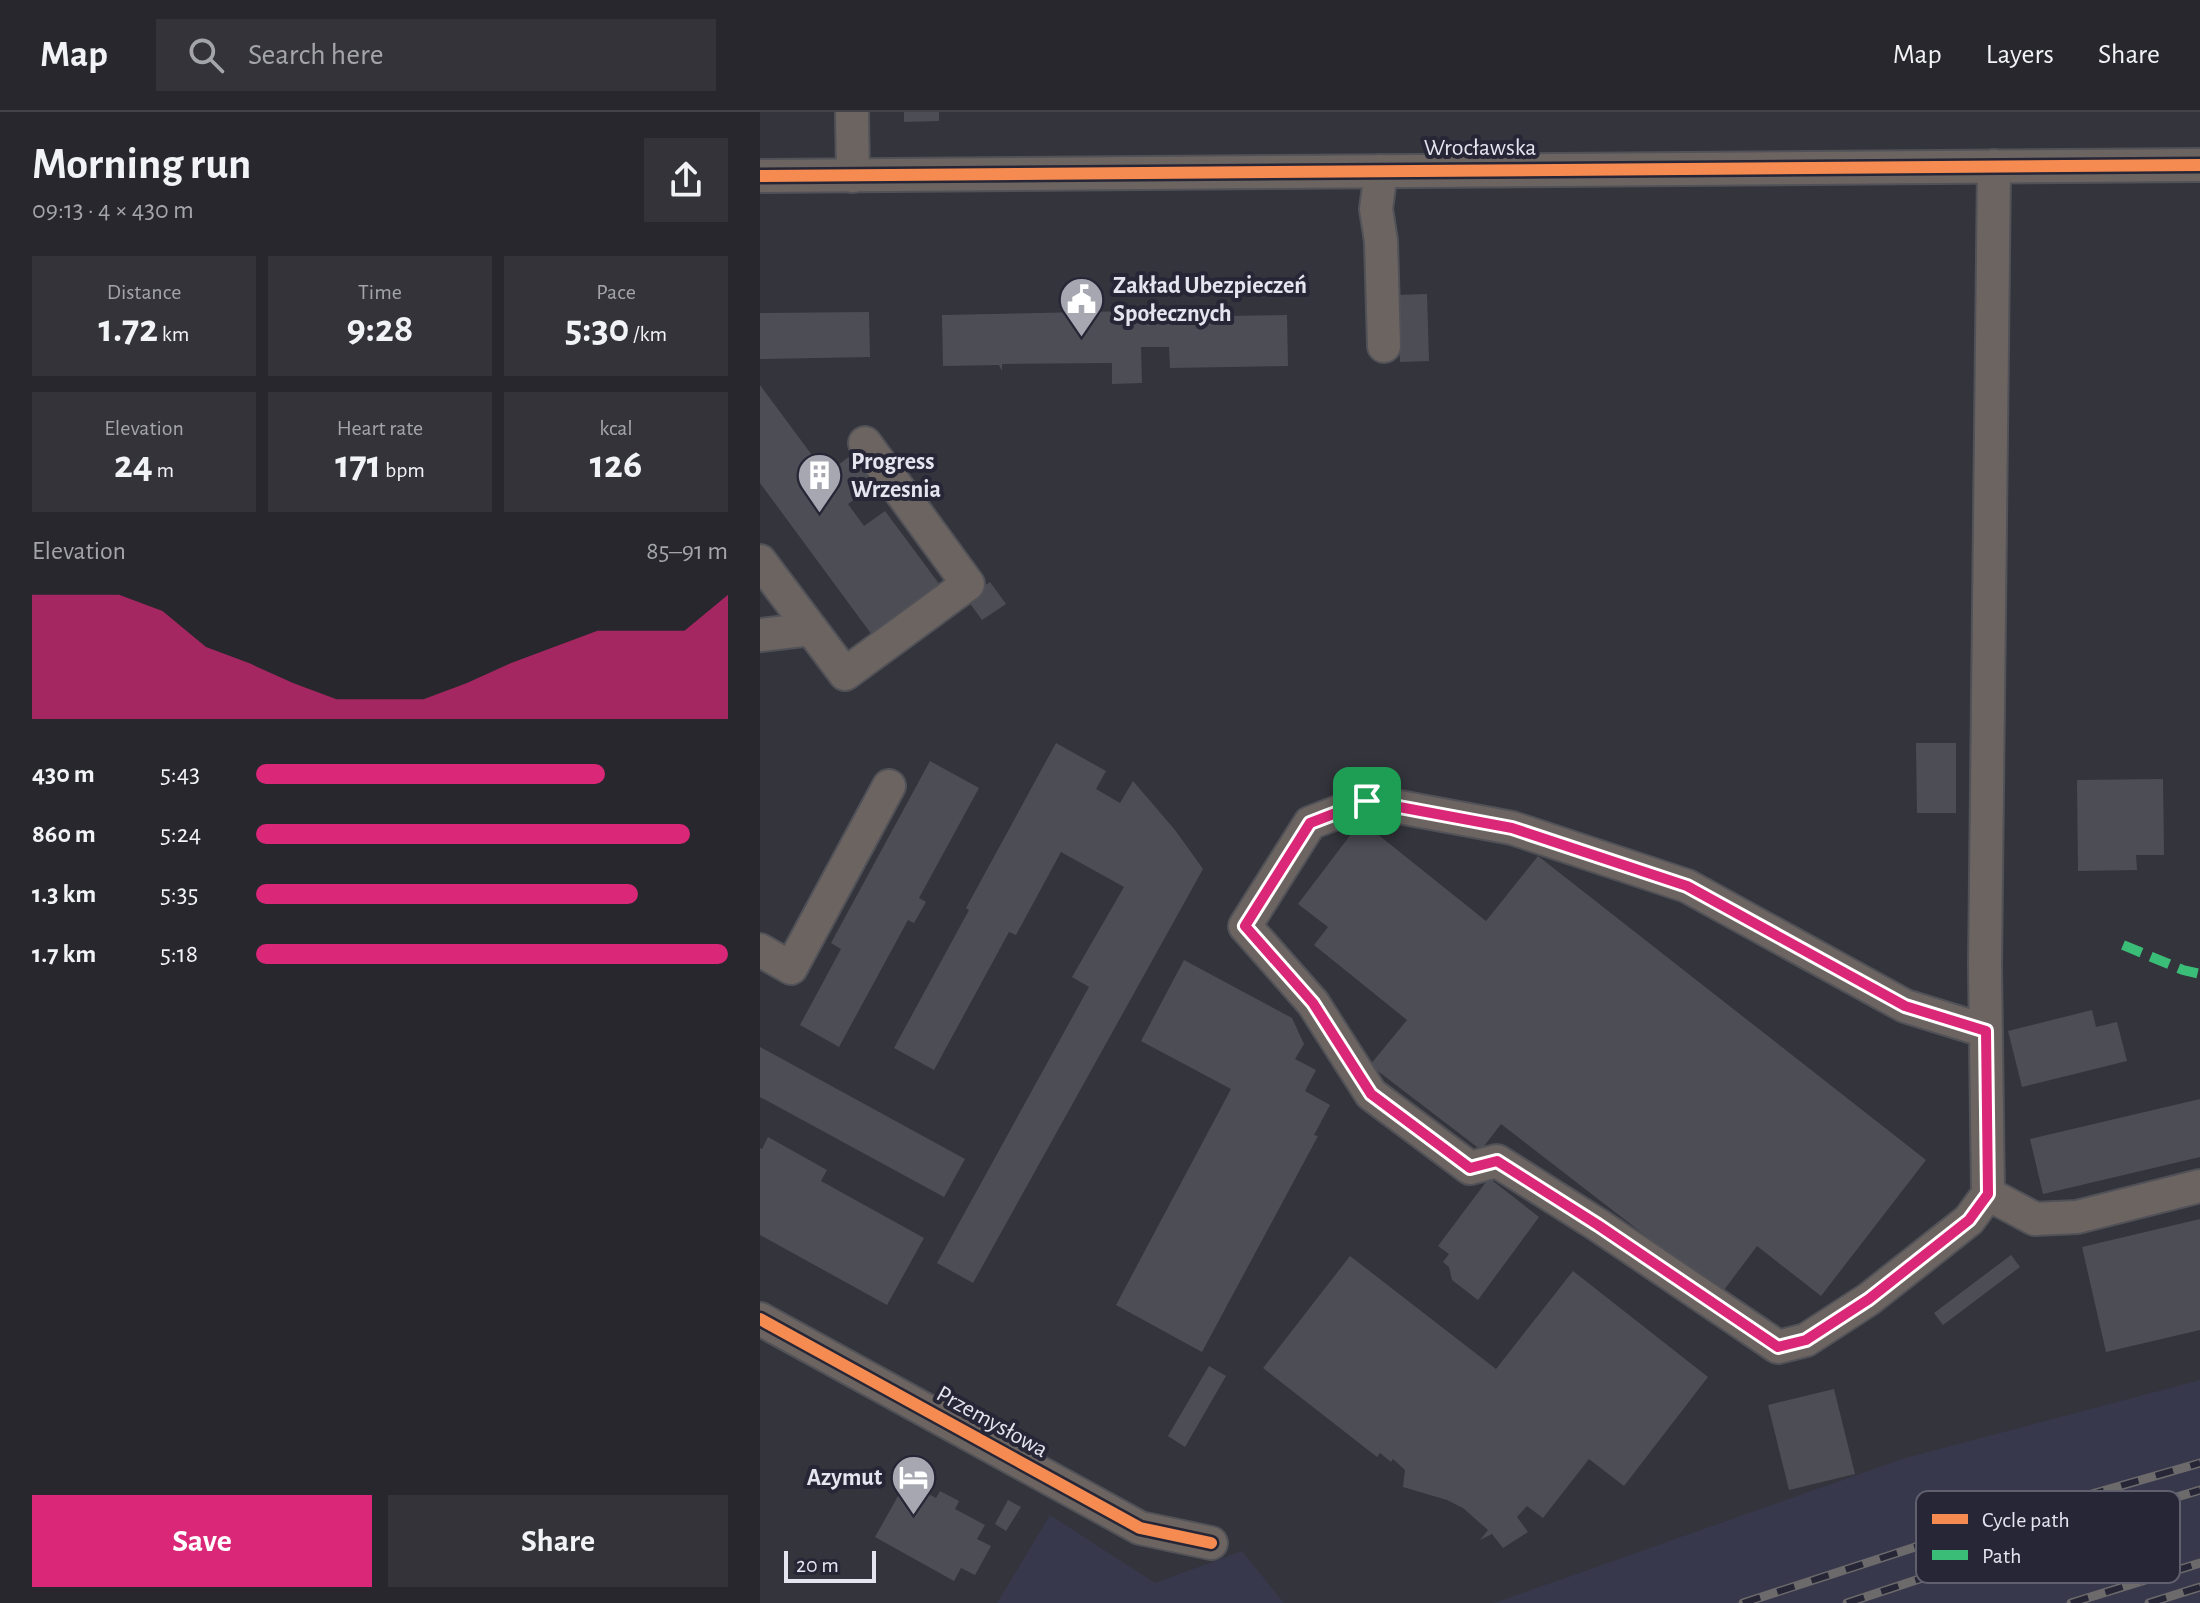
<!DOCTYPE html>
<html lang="en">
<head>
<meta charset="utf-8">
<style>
  :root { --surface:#27272d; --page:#333339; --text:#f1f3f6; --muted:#a4a5aa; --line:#434449; --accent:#db2777 }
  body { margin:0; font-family:"Alegreya Sans",sans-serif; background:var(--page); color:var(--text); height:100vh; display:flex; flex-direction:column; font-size:30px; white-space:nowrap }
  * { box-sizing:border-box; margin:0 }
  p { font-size:26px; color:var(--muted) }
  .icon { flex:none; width:44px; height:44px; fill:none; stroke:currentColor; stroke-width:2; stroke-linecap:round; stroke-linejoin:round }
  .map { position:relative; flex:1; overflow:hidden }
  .sheet { display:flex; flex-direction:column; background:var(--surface); width:760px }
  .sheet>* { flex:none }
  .scale { position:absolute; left:24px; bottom:20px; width:92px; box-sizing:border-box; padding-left:8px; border:4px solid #e5e5f0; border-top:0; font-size:22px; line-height:28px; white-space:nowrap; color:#e5e5f0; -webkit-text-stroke:6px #262636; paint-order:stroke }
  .pin { position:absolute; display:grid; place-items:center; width:68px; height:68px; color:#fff; margin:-34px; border-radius:16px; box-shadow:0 4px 12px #0006 }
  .round { display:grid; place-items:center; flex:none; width:84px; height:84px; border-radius:0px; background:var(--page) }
  .summary { display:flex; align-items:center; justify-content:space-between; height:136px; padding:0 32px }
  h1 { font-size:44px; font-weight:700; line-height:60px }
  .metrics { display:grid; grid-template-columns:repeat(3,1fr); gap:12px; height:136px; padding:8px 32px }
  .metrics div { display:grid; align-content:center; border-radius:0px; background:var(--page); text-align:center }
  .metrics b { font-size:40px; font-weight:700 }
  .metrics small { font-size:22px; font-weight:400 }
  .metrics p { font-size:22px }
  .chart { height:224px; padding:16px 32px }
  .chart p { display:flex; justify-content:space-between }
  .chart svg { width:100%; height:144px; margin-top:8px; fill:var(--accent); opacity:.7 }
  .button { display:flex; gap:16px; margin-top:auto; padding:16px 32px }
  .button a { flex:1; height:92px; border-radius:0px; background:var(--accent); color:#fff; font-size:32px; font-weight:700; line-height:92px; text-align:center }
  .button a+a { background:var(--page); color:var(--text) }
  ul { padding:0 32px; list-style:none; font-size:26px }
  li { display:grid; grid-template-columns:128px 96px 1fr; align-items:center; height:60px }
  li i { height:20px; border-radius:10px; background:var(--accent) }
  header { display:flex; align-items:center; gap:48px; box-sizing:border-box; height:112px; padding:0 40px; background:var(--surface); border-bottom:2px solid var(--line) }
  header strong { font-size:38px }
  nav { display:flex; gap:44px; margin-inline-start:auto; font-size:28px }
  .search { width:560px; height:72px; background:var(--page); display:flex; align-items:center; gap:20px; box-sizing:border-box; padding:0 28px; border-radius:0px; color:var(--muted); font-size:30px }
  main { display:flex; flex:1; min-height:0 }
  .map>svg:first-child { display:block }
  .built { fill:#37384c }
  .building { fill:#4d4e55 }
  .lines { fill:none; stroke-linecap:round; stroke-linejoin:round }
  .minor-casing { stroke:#515158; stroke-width:36 }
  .minor { stroke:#6c6461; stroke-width:32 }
  .rail-casing { stroke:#6d6a6c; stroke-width:9 }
  .rail { stroke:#262636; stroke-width:6; stroke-dasharray:18; stroke-linecap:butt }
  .quiet { stroke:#3abd76; stroke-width:10; stroke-dasharray:20 10; stroke-linecap:butt }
  .cycleway-casing { stroke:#262636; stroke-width:17 }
  .cycleway { stroke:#f68b52; stroke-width:12 }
  .route-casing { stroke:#fff; stroke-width:16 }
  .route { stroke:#db2777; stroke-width:10 }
  .labels { text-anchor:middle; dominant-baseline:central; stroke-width:8; stroke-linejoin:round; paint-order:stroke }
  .street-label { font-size:24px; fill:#e5e5f0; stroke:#262636 }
  .poi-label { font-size:24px; font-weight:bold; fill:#e5e5f0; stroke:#262636; text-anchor:start }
  .key { fill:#262636; stroke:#5f5f6e; stroke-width:2 }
  .key-label { font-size:22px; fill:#e5e5f0 }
</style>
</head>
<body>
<header>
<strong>Map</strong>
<div class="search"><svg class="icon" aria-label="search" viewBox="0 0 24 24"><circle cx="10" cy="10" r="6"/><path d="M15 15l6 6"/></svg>Search here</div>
<nav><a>Map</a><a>Layers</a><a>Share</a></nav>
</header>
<main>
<section class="sheet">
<div class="summary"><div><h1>Morning run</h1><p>09:13 · 4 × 430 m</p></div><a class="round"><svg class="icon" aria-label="share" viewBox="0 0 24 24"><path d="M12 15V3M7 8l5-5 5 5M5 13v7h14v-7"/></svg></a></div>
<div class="metrics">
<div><p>Distance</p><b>1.72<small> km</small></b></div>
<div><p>Time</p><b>9:28</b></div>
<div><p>Pace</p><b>5:30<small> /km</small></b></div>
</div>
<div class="metrics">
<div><p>Elevation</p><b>24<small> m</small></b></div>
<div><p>Heart rate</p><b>171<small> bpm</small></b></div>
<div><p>kcal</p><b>126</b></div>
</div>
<div class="chart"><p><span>Elevation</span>85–91 m</p>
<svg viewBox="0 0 160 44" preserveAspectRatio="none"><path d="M0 44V6L10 6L20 6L30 11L40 22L50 27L60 33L70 38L80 38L90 38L100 33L110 27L120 22L130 17L140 17L150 17L160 6V44z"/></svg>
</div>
<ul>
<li><b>430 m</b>5:43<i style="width:74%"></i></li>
<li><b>860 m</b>5:24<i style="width:92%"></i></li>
<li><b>1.3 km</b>5:35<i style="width:81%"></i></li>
<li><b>1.7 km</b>5:18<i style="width:100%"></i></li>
</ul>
<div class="button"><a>Save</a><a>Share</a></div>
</section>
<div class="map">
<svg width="1440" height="1491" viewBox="0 0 1440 1491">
  <rect width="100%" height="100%" fill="#34343c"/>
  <g class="built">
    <polygon points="1440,1268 1440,1491 734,1491 1145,1346"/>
    <polygon points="290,1403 395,1471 482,1439 524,1491 237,1491"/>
  </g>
  <g class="building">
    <polygon points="144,0 179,0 179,9 144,10"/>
    <polygon points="667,182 669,249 640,250 638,183"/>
    <polygon points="467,197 467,204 527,203 528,254 410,256 409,235 381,235 382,271 352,272 352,251 242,252 242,259 239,253 183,254 182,203"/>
    <polygon points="109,200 110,245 0,247 0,201"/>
    <polygon points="0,273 66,362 94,341 116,371 88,392 104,414 125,399 183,477 115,527 0,371"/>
    <polygon points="230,470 246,492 222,508 206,486"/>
    <polygon points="296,631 346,659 336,677 360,691 373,669 415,718 443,757 213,1171 177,1151 329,875 312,865 364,775 301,740 256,823 249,820 174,958 134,936 209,798 206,796"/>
    <polygon points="1156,631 1196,631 1196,701 1157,701"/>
    <polygon points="170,649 219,676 159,786 166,790 154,811 148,808 79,935 40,913 81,837 71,831"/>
    <polygon points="1403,667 1404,743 1376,743 1377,758 1318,759 1317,668"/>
    <polygon points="601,709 726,809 778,744 1166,1048 1061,1184 997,1134 961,1182 741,1012 721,1038 610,953 647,908 554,833 568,815 538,792"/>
    <polygon points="424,848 532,906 544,932 535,947 556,958 545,979 570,993 554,1023 558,1024 442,1240 356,1193 471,977 381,929"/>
    <polygon points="1332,898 1336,915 1357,910 1367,949 1262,975 1248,919"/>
    <polygon points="0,935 205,1047 184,1085 0,985"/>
    <polygon points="1440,987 1440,1045 1283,1082 1270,1027"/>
    <polygon points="8,1025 67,1058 61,1069 164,1126 127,1193 0,1123 0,1036 2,1037"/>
    <polygon points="729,1066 779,1105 718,1188 692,1168 689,1155 683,1150 689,1142 678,1134"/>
    <polygon points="1440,1107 1440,1218 1346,1240 1322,1135"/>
    <polygon points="1251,1143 1260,1155 1183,1213 1174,1201"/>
    <polygon points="590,1144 736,1257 813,1159 948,1265 864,1374 829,1347 783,1406 767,1394 757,1405 768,1420 743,1436 732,1422 720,1428 728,1418 703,1396 687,1388 643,1375 645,1358 633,1347 631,1350 620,1341 617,1345 503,1256"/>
    <polygon points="449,1254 466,1264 425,1335 408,1324"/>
    <polygon points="1074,1277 1095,1362 1029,1378 1008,1293"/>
    <polygon points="146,1370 176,1386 180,1379 199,1389 195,1397 225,1413 217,1427 231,1434 215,1463 201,1456 194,1469 115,1425"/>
    <polygon points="248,1388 261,1395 246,1419 235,1412"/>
  </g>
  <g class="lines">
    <defs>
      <g id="minor">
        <polyline points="92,0 93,64"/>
        <polyline points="621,59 616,97 621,129 624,234"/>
        <polyline points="0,64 1440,53"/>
        <polyline points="0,449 85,562 208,472 105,331"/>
        <polyline points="0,523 51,517"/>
        <polyline points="0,838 31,856 129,674"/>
        <polyline points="1226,919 1145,894 927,774 752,716 607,689 550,711 485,814 553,891 611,982 710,1056 737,1049 838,1113 1018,1235 1046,1228 1109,1187 1209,1108 1228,1082 1225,854 1234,54"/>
        <polyline points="1228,1082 1275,1107 1317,1105 1440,1074"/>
        <polyline points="0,1207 380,1416 451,1431"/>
      </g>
    </defs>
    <use href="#minor" class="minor-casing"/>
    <use href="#minor" class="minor"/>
    <defs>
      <g id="rail">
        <polyline points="983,1491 1217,1415 1440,1351"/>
        <polyline points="1087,1491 1307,1418 1440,1378"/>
        <polyline points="1311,1491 1440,1451"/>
        <polyline points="1389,1491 1440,1475"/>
      </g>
    </defs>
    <use href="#rail" class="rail-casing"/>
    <use href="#rail" class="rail"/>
    <polyline class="quiet" points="1363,833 1423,858 1440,862"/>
    <defs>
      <g id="cycleway">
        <polyline points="0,64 1440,53"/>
        <polyline points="0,1207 380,1416 451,1431"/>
      </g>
    </defs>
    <use href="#cycleway" class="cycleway-casing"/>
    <use href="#cycleway" class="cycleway"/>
  </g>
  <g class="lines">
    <defs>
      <polygon id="route" points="607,689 752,716 927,774 1145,894 1226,919 1228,1082 1209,1108 1109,1187 1046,1228 1018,1235 838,1113 737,1049 710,1056 611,982 553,891 485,814 550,711"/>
    </defs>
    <use href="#route" class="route-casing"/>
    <use href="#route" class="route"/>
  </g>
  <defs>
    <symbol id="civic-pin" viewBox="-11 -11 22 30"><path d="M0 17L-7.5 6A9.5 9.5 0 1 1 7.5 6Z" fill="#a7a7b1" stroke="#262636"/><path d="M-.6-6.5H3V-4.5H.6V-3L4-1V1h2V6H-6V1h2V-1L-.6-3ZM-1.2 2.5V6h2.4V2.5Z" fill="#fff"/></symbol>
    <symbol id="building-pin" viewBox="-11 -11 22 30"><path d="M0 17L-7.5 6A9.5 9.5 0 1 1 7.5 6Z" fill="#a7a7b1" stroke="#262636"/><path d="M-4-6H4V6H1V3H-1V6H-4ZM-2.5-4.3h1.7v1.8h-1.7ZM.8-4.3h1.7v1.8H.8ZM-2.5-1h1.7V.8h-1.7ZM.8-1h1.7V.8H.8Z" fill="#fff"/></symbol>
    <symbol id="hotel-pin" viewBox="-11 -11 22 30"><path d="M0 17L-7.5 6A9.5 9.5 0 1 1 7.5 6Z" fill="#a7a7b1" stroke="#262636"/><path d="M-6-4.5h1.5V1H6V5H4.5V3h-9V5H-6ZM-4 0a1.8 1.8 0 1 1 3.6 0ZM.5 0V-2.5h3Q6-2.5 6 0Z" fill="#fff"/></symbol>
  </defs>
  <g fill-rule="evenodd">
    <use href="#civic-pin" x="296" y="162" width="51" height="69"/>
    <use href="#building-pin" x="34" y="338" width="51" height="69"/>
    <use href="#hotel-pin" x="128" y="1340" width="51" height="69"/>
  </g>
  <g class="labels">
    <g class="street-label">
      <text x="720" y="36">Wrocławska</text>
      <text transform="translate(232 1310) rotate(29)">Przemysłowa</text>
    </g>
    <g class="poi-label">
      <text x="353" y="174">Zakład Ubezpieczeń<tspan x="353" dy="28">Społecznych</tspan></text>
      <text x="91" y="350">Progress<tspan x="91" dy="28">Wrzesnia</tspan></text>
      <text x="122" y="1366" text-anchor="end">Azymut</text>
    </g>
  </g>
  <rect x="1156" y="1379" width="264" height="92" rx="12" class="key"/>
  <rect x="1172" y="1402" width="36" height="10" fill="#f68b52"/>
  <rect x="1172" y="1438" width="36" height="10" fill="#3abd76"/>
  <g class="key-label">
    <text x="1222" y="1415">Cycle path</text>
    <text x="1222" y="1451">Path</text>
  </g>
</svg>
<div class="scale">20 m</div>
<div class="pin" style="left:607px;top:689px;background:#1e9e55"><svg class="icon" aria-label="arrive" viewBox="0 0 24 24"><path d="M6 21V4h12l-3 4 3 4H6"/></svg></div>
</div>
</main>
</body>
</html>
